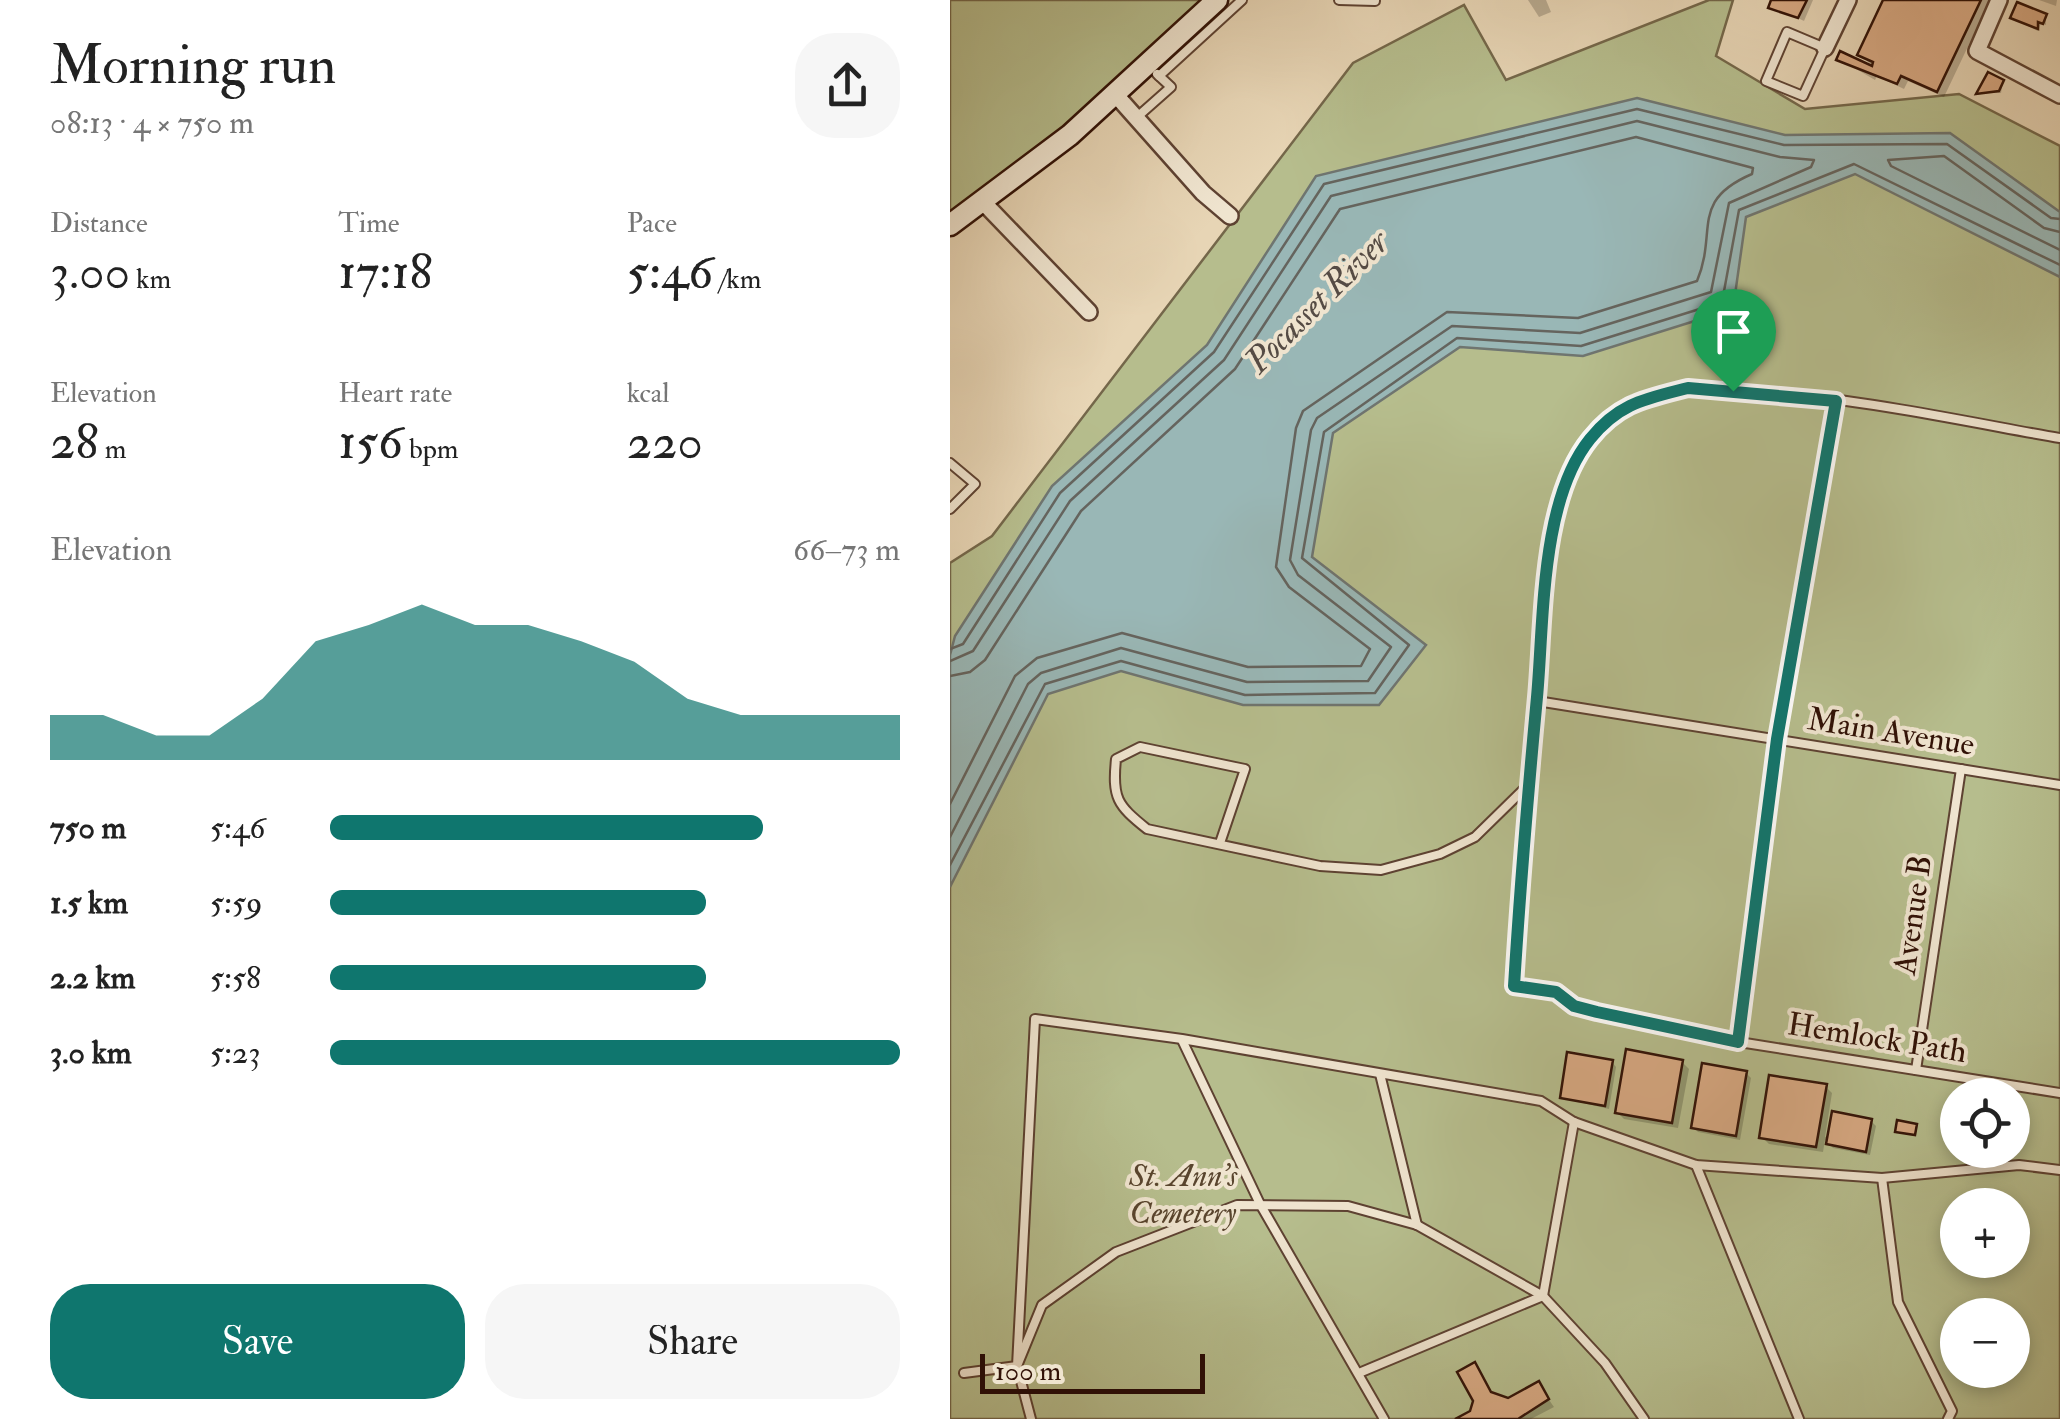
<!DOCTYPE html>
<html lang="en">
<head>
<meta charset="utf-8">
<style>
  :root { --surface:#fff; --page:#f6f6f6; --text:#222; --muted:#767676; --accent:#0f766e }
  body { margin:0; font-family:"IM FELL Double Pica",serif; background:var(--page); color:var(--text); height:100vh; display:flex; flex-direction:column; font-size:38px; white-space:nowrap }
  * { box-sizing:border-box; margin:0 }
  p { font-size:32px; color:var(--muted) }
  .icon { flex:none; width:55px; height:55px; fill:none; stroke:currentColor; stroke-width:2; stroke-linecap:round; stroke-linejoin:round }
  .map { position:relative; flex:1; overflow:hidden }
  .drawer { display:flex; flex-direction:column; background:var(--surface); width:950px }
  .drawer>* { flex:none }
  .controls { position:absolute; left:990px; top:1078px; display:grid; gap:20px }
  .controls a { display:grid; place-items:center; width:90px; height:90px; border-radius:50%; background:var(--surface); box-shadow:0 5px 15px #0003; font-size:50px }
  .scale { position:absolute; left:30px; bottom:25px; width:225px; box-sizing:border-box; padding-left:10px; border:5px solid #311106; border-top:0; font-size:28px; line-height:35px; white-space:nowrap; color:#311106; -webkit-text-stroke:8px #efe4cf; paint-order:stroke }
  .pin { position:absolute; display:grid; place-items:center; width:85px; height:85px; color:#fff; margin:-102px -42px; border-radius:50% 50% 50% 0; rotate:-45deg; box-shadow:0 0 10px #0007 }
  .pin .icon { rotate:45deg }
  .round { display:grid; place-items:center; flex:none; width:105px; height:105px; border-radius:40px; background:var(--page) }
  .head { display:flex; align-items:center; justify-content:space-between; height:170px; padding:0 50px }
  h1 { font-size:55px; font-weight:600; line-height:75px }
  .figures { display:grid; grid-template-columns:repeat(3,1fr); gap:15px; height:170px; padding:10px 50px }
  .figures div { display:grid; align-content:center }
  .figures b { font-size:50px; font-weight:600 }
  .figures small { font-size:28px; font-weight:400 }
  .figures p { font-size:28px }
  .chart { height:280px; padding:20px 50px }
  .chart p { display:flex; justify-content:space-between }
  .chart svg { width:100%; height:180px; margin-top:10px; fill:var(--accent); opacity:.7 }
  .cta { display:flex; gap:20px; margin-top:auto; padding:20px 50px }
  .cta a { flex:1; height:115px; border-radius:40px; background:var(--accent); color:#fff; font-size:40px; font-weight:600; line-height:115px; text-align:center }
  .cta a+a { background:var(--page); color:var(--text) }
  ul { padding:0 50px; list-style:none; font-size:32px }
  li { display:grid; grid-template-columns:160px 120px 1fr; align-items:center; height:75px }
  li i { height:25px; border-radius:12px; background:var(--accent) }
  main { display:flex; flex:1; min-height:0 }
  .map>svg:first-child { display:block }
  .green { fill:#b6bd8d; stroke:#74674a; stroke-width:2.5; fill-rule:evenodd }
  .water { fill:#99b7b6; stroke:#6f7570; stroke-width:2.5 }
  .shadow { fill:#0003 }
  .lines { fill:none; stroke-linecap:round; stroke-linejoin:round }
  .shore { stroke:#65645e; stroke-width:2.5 }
  .building { fill:#d8a983; stroke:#311106; stroke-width:2.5 }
  .service-casing { stroke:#5e4232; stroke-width:12 }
  .minor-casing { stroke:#5e4232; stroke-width:20 }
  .secondary-casing { stroke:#311106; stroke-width:25 }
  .service { stroke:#efe4cf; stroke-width:8 }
  .minor { stroke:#efe4cf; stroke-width:15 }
  .secondary { stroke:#efe4cf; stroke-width:20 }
  .route-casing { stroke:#fff; stroke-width:20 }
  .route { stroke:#0f766e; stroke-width:12 }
  .labels { text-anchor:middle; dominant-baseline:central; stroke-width:8; stroke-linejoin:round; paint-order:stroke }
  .street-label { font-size:32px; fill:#311106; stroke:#efe4cf }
  .park-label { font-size:32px; font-style:italic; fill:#59452e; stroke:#efe4cf }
  .water-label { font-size:35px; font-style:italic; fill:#554b44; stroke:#efe4cf }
</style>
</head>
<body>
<main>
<section class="drawer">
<div class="head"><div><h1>Morning run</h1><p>08:13 · 4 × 750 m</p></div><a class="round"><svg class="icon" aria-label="share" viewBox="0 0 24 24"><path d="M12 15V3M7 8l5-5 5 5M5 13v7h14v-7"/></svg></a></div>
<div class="figures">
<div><p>Distance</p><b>3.00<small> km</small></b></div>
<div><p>Time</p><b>17:18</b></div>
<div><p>Pace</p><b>5:46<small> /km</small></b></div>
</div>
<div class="figures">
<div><p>Elevation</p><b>28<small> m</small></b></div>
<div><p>Heart rate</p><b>156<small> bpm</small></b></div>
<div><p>kcal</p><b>220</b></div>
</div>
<div class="chart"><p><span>Elevation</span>66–73 m</p>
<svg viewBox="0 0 160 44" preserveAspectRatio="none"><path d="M0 44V33L10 33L20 38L30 38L40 29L50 15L60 11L70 6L80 11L90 11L100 15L110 20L120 29L130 33L140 33L150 33L160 33V44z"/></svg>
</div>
<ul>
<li><b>750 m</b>5:46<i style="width:76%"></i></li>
<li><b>1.5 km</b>5:59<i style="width:66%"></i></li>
<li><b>2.2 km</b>5:58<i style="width:66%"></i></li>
<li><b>3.0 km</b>5:23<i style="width:100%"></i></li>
</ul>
<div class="cta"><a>Save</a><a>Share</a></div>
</section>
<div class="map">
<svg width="1110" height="1419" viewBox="0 0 1110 1419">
  <rect width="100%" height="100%" fill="#e7d5b5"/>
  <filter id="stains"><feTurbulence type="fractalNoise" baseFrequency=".002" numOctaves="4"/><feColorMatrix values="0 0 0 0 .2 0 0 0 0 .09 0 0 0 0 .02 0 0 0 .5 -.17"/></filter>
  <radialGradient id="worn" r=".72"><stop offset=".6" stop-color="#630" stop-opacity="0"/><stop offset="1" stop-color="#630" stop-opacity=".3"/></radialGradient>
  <g class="green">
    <polygon points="0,0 267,0 0,223"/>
    <path d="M759,0H783L766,56L855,109L1009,94L1110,146V1419H0V563L42,536L403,63L514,5L556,80ZM1008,1095H1062V1150H1008ZM1008,1205H1062V1260H1008ZM1008,1315H1062V1370H1008Z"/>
  </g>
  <polygon class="water" points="687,98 835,135 1000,133 1110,212 1110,277 905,174 796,217 783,309 633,356 510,347 383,433 362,557 476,645 429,705 293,705 171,671 98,694 0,887 0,655 5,636 102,486 257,345 366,176"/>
  <g class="shadow">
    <polygon points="578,0 596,0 601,12 589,17"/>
    <polygon points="824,0 863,0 854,21 827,8"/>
    <polygon points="935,0 1040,0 994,97 958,81 954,89 927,76 925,80 889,59 925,69 910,54"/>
    <polygon points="1089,0 1107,0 1106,6"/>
    <polygon points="1096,16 1096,25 1091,23 1088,31 1065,20"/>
    <polygon points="1053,82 1051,93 1029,93"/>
    <polygon points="662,1062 666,1067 659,1109 612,1098"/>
    <polygon points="732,1062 739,1069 728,1128 674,1119 667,1112"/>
    <polygon points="796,1073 801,1078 790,1140 748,1132 744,1128"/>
    <polygon points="875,1086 882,1093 875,1137 921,1121 926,1126 920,1155 883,1148 875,1140 873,1152 819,1144 812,1137"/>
    <polygon points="525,1365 544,1396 558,1400 588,1384 604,1407 581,1419 510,1419 523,1412"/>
  </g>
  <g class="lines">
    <g class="shore">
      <polyline points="1110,232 1094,228 994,156 938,160 941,166 1110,250"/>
      <polyline points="0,649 13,644 110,493 264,352 374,184 687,109 834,145 997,144 1101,218 1110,219"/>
      <polyline points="0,661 23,651 120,501 274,360 381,196 687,121 830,157 864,160 861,167 779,203 761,292 630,333 502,326 367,418 361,430 340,560 348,575 441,647 418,681 297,682 171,648 91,673 78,684 0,837"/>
      <path d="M0,676L20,672L35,660L131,511L285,369L390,209L686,137L803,168L802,174C739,201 768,231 747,281L628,318L497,312L353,411L346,428L326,567L339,587L420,649L411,666L298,667L172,633L87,658L65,676L0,804"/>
      <polyline points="0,865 95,684 171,661 295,695 425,693 459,645 352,558 374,432 507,338 631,346 772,302 789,210 904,164 1110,265"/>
    </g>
  </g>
  <g class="building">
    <polygon points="821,0 857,0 848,18 818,8"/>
    <polygon points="933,0 1031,0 987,92 951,76 947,84 886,60 890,51 922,66 923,62 907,55"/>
    <polygon points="1067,2 1097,14 1093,24 1088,22 1088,29 1060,18"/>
    <polygon points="1038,72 1054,80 1049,91 1026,94"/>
    <polygon points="676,1049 733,1060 722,1123 665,1113"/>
    <polygon points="617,1052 663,1060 655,1106 610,1098"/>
    <polygon points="752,1063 797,1071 786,1136 741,1128"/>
    <polygon points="819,1075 877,1084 866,1147 809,1138"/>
    <polygon points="882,1111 922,1119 916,1152 876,1144"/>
    <polygon points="947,1120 967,1124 965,1135 945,1132"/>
    <polygon points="525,1362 541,1392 558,1398 589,1381 599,1399 568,1419 505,1419 520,1411 523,1401 507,1372"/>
  </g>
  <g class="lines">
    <defs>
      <g id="service">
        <polyline points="389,0 425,1"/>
        <polygon points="837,32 875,48 853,96 816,81"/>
        <polyline points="209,76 292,0"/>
        <polyline points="186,118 221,87 207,74"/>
        <path d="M1110,438C1017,423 753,362 676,404C630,430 609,499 599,547C588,596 592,649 587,698C578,794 570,889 565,985L606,992L625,1005L647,1012L789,1042L1110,1093"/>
        <polyline points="0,463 25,484 0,509"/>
        <polyline points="587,701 1110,785"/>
        <path d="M270,843L295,769L190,747L166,759C162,798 167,805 197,829L370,866L431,870L490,854L525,837L575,788"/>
        <polyline points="232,1040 310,1204 434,1419"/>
        <polyline points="789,1042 827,739 886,401"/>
        <polyline points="966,1070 1011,769"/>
        <polyline points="430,1074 467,1225"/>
        <polyline points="746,1165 849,1419"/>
        <polyline points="932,1178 948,1302 1002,1411 998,1419"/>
        <polyline points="14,1373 67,1366 92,1305 166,1252 287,1205 398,1206 467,1225 593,1296 655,1363 694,1419"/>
        <polyline points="409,1373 593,1296 624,1122"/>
        <polyline points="81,1419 67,1366 85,1019 232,1039 591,1101 624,1122 746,1165 932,1178 1069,1165 1110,1170"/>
      </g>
      <g id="minor">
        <polyline points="1049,0 1027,51 1110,95"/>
        <polyline points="875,48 898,0"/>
        <polyline points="165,94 253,193 280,216"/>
        <polyline points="33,202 139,312"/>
      </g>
      <polyline id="secondary" points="0,225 120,135 267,0"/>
    </defs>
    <use href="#service" class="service-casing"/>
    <use href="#minor" class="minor-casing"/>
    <use href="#secondary" class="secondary-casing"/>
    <use href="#service" class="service"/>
    <use href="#minor" class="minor"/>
    <use href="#secondary" class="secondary"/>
  </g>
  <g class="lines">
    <defs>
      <path id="route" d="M738,388L886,401L827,739L788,1042L647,1012L624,1006L606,992L564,986C570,889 578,793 587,697C594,622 590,501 640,439C669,403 695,399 738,388Z"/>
    </defs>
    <use href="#route" class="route-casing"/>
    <use href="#route" class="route"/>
  </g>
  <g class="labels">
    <g class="street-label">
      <text transform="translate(941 732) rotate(9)">Main Avenue</text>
      <text transform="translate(963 915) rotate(-82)">Avenue B</text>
      <text transform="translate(927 1038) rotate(9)">Hemlock Path</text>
    </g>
    <g class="park-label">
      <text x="233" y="1176">St. Ann's<tspan x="233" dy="37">Cemetery</tspan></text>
    </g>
    <g class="water-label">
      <text transform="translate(367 302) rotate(-45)">Pocasset River</text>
    </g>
  </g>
  <rect width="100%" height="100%" filter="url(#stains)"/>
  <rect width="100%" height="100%" fill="url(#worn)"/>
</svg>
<div class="controls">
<a><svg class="icon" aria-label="locate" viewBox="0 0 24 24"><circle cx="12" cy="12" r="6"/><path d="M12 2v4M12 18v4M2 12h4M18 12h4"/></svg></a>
<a>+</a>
<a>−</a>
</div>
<div class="scale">100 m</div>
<div class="pin" style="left:783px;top:391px;background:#1e9e55"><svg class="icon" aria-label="arrive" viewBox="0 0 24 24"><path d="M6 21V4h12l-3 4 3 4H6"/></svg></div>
</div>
</main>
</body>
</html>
